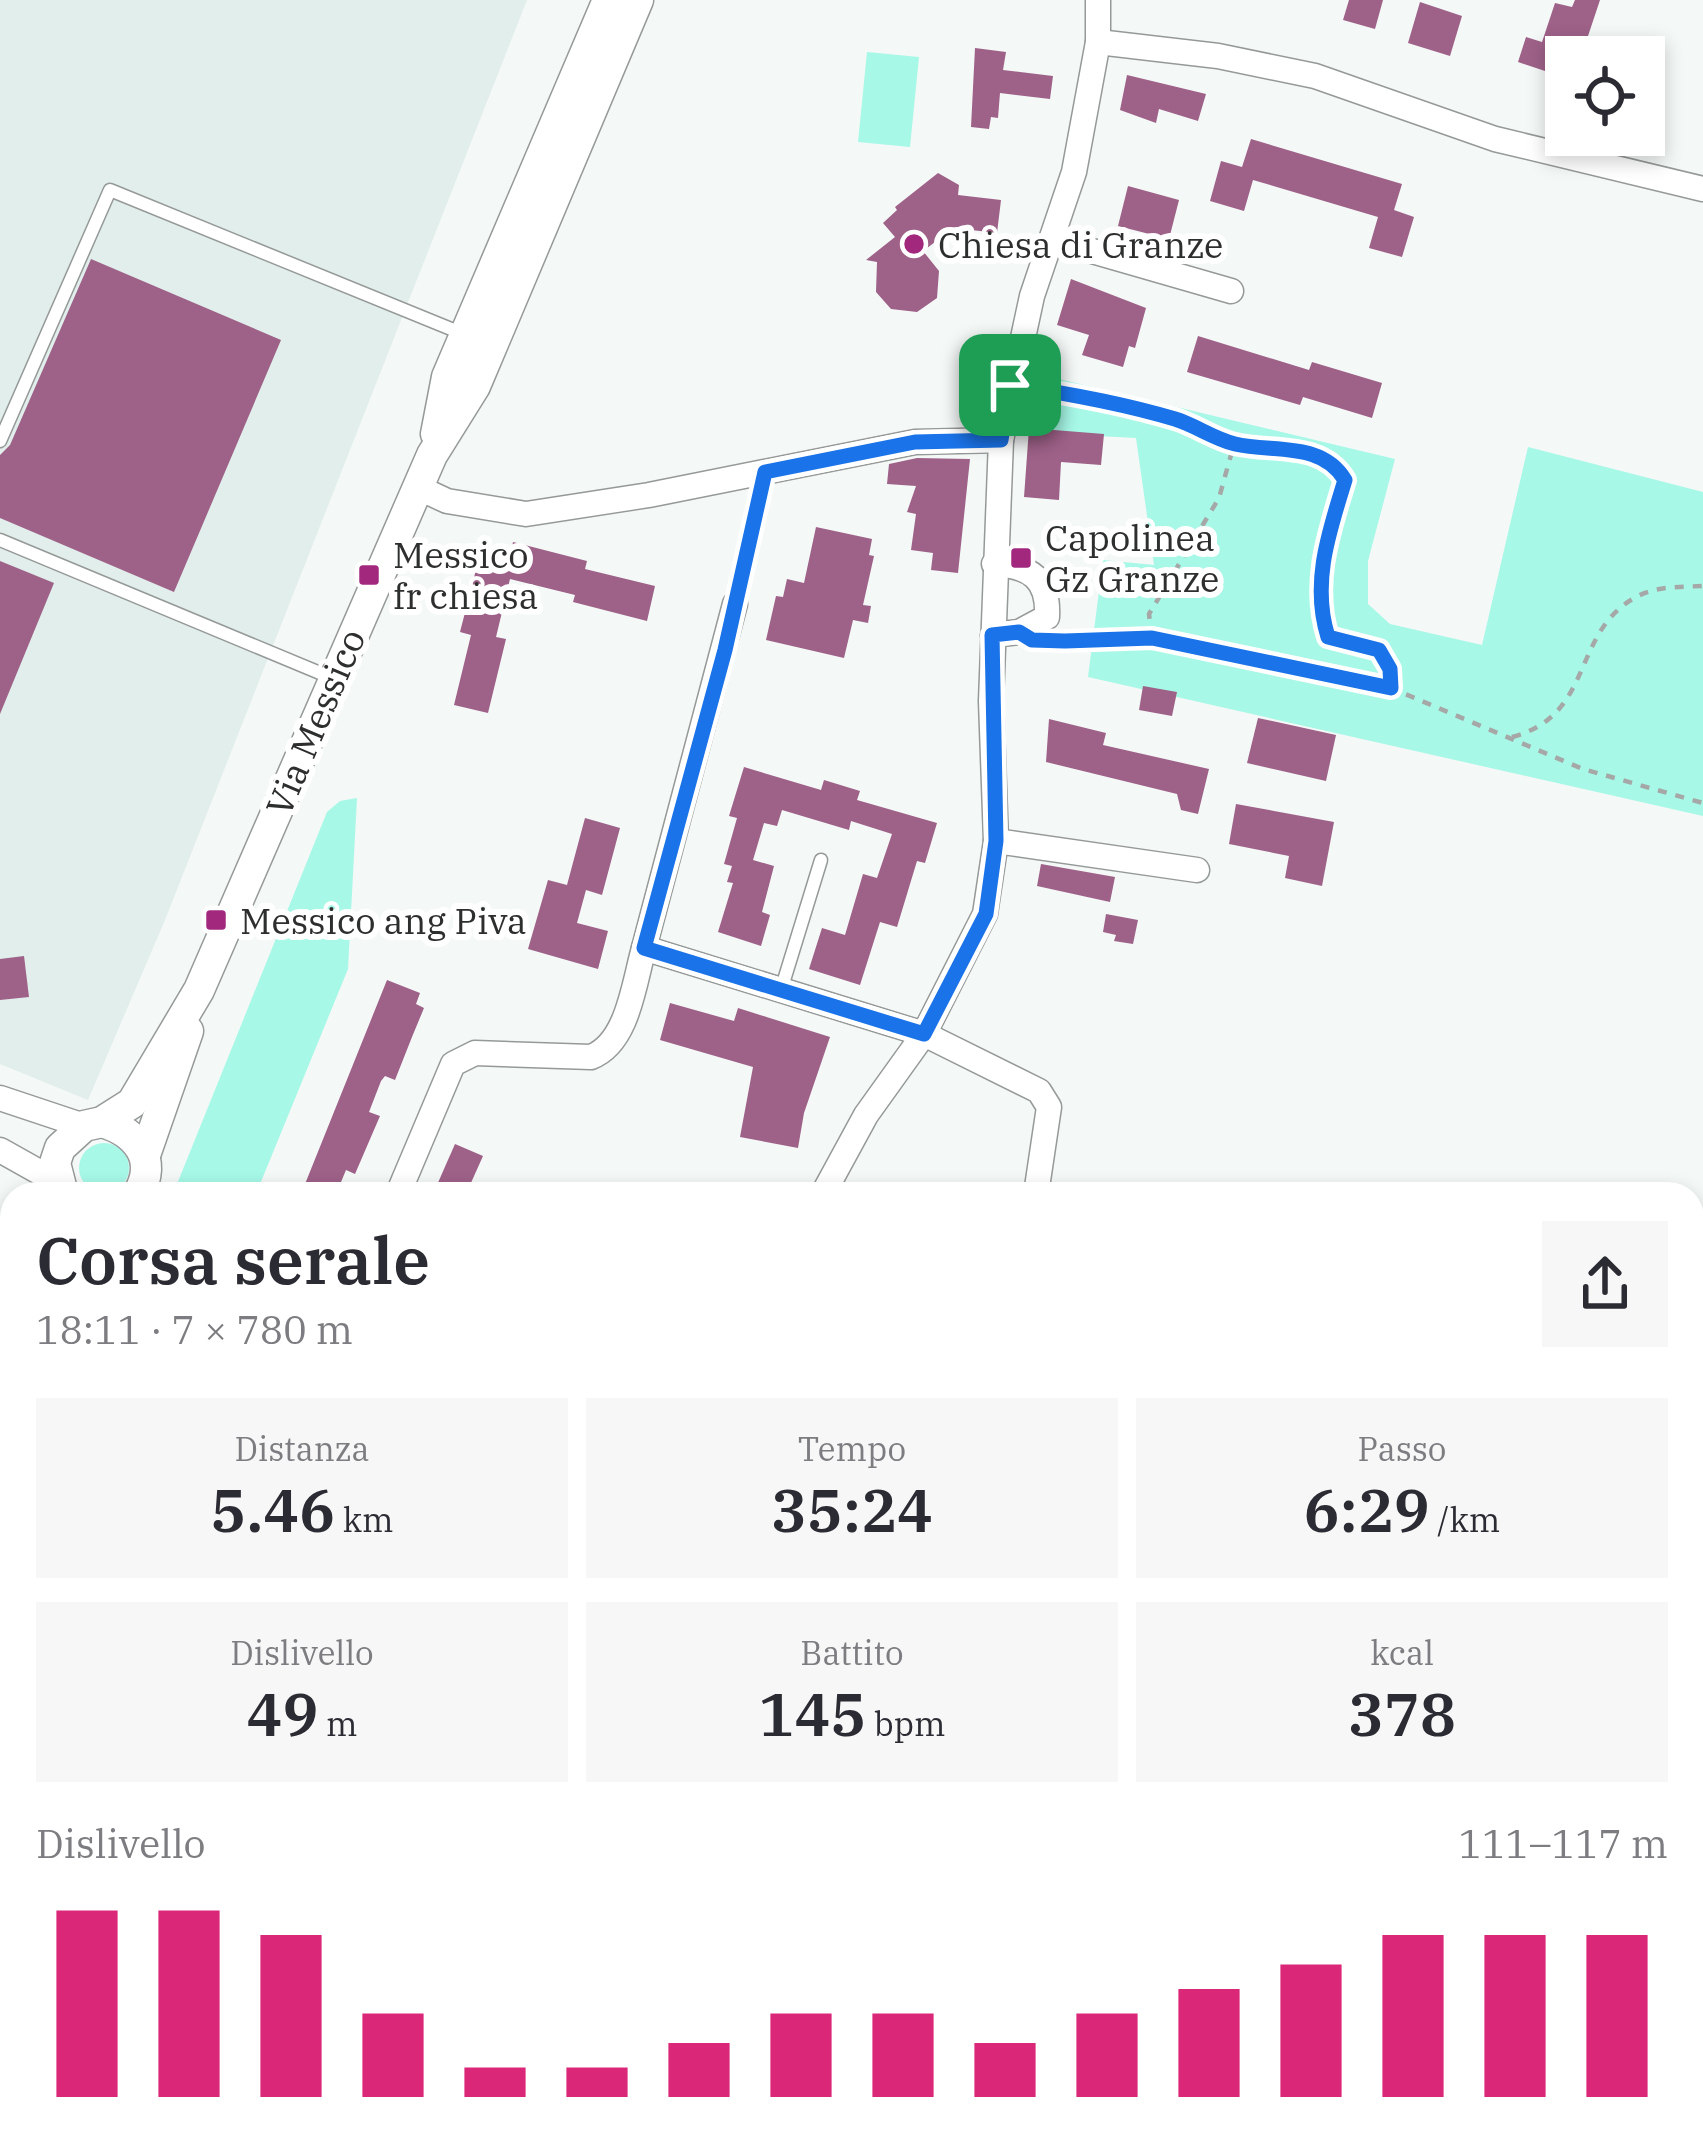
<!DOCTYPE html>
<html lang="it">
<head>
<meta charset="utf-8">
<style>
  :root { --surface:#fff; --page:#f7f7f7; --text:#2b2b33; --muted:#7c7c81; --accent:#db2777 }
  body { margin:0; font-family:"IBM Plex Serif",serif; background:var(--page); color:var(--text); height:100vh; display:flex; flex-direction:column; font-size:45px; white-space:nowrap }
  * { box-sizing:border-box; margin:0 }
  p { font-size:39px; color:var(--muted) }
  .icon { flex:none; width:66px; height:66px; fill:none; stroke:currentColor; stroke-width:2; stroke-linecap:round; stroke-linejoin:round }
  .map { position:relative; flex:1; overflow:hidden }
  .sheet { position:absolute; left:0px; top:1182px; width:1704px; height:975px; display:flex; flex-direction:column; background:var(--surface); border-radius:36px 36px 0 0; box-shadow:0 6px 18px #0003 }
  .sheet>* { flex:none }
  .tools { position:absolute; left:1545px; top:36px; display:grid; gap:24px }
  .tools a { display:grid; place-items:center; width:120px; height:120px; border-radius:0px; background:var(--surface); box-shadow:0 6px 18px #0003; font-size:60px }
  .pin { position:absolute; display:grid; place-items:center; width:102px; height:102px; color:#fff; margin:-51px; border-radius:24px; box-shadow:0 6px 18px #0006 }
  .round { display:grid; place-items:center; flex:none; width:126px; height:126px; border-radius:0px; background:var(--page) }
  .headline { display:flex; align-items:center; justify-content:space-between; height:204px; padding:0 36px }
  h1 { font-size:66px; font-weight:600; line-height:90px }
  .figures { display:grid; grid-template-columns:repeat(3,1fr); gap:18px; height:204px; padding:12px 36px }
  .figures div { display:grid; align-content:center; border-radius:0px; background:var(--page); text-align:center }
  .figures b { font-size:60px; font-weight:600 }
  .figures small { font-size:33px; font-weight:400 }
  .figures p { font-size:33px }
  .chart { height:336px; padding:24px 36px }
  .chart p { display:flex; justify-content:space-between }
  .chart svg { width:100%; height:216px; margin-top:12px; stroke:var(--accent); stroke-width:6 }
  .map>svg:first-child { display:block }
  .built { fill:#e1eeeb }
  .green { fill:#a7f8e7 }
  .building { fill:#9e6188 }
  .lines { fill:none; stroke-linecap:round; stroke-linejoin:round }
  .service-casing { stroke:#959998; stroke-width:15 }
  .minor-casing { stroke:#959998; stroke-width:27 }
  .tertiary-casing { stroke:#959998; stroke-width:33 }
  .path { stroke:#a5a8a7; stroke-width:4.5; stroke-dasharray:9 9; stroke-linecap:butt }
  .service { stroke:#fff; stroke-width:12 }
  .minor { stroke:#fff; stroke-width:24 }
  .tertiary { stroke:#fff; stroke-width:30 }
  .route-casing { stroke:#fff; stroke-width:24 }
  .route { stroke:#1a73e8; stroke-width:15 }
  .poi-dot { fill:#a2287e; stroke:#fff; stroke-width:4.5 }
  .labels { text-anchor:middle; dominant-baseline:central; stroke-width:12; stroke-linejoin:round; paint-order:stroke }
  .poi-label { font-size:36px; fill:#2d2f2e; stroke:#fff; text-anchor:start }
  .street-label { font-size:36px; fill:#2d2f2e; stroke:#fff }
</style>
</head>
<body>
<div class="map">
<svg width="1703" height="2156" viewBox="0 0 1703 2156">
  <rect width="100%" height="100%" fill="#f4f8f7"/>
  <polygon class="built" points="0,0 527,0 165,920 88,1100 0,1064"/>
  <g class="green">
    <polygon points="867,52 919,57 910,147 858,142"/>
    <polygon points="1021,370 1395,459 1368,561 1368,604 1390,624 1482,645 1528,447 1703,492 1703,816 1088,677 1103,560 1154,565 1136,438 1002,431"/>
    <polygon points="357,798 348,969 256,1194 173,1194 327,812 340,801"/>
    <circle cx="104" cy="1168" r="25"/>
  </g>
  <g class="building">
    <polygon points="1349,0 1383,0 1375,29 1343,20"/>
    <polygon points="1575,0 1600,0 1581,57 1566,57 1566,78 1518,62 1526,37 1542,42 1555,3 1572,7"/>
    <polygon points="1420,2 1462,16 1450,56 1408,43"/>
    <polygon points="975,48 1006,52 1003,70 1053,76 1050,99 1000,93 998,118 991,117 989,129 971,127"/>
    <polygon points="1127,75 1206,94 1198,121 1159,109 1156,123 1120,110"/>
    <polygon points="1251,139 1402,184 1394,210 1414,217 1402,257 1369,248 1378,217 1253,180 1244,211 1210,201 1221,161 1242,167"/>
    <polygon points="938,173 959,185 958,195 1001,200 997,233 954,228 923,251 939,271 937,298 917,312 891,309 876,292 877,262 866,260 895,237 883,223 897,210 895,207"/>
    <polygon points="1128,186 1179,200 1169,239 1118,226"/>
    <polygon points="91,259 281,340 174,592 0,518 0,455 10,445"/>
    <polygon points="1071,279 1146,308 1135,348 1129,346 1123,367 1082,355 1089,335 1057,325"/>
    <polygon points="1198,336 1309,370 1312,362 1382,383 1372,418 1303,397 1300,405 1187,372"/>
    <polygon points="1029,428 1104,434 1101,465 1061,462 1059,500 1024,497"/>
    <polygon points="917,458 970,459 958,573 931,570 933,553 911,550 916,514 907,512 916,486 887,484 889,464"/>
    <polygon points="816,527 872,539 869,555 874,556 863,605 871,606 868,623 853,620 844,658 766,640 776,596 783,597 787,579 804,583"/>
    <polygon points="513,542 587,561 585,569 655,586 647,621 573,602 575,595 510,579 496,637 506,639 488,713 454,705 471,635 460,632 479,558 508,566"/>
    <polygon points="0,561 54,583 0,714"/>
    <polygon points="1143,686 1177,692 1172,716 1139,710"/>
    <polygon points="1258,718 1336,735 1326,781 1247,763"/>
    <polygon points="1049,719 1106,733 1103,745 1209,769 1198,814 1181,810 1177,794 1046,762"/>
    <polygon points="744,767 821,790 824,780 860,791 857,800 937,823 925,863 917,861 897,927 880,922 860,985 809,969 822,928 845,935 863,874 877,878 892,834 851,821 849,830 782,810 777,826 764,823 753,860 774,866 762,912 770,915 761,946 718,932 733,883 727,882 732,866 724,864 737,818 729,816"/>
    <polygon points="1236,804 1334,822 1322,886 1285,878 1289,856 1229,844"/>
    <polygon points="585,818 620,828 602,895 586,890 577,923 608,931 598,969 528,949 548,880 567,885"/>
    <polygon points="1041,864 1115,877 1110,902 1037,886"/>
    <polygon points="1106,914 1138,920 1133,944 1114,941 1116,935 1103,932"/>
    <polygon points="24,956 29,997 0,1000 0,959"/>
    <polygon points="387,980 420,993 416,1004 424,1008 412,1037 395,1080 385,1076 381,1081 369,1112 380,1116 355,1174 346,1170 336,1194 301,1194"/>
    <polygon points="670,1003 734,1021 738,1008 830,1037 804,1113 798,1148 740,1137 753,1067 660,1040"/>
    <polygon points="455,1144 483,1156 466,1194 433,1194"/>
  </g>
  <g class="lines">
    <defs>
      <g id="service">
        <polyline points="0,441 110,190 461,333"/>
        <polyline points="0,540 332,678"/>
        <polyline points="781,990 821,860"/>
      </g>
      <g id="minor">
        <polyline points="1098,42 1218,56 1315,76 1495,139 1703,189"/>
        <polyline points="1054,240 1231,291"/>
        <polyline points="417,487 447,501 526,514 649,495 915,442 1001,440"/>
        <polyline points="735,604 644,948 924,1034 1039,1091 1049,1107 1036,1194"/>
        <path d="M993,635L1019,632L1047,617C1049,579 1031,566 994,564"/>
        <polyline points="996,841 1197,870"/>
        <polyline points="0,1098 84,1126"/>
        <polyline points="0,1150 57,1182"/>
        <path d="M398,1194L453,1064L475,1053L591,1057C628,1043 634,983 644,948"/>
        <polyline points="823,1194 866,1115 924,1034 985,914 996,841 991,701 1001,440 1032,296 1074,172 1098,42 1098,0"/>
        <polyline points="1692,1695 1703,1663"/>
        <polyline points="1692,1779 1703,1790"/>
        <polyline points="12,1973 5,2000 12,2042"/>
        <polyline points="28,2145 30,2156"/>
        <polyline points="326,2145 338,2156"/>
        <polyline points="814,2145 815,2156"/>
        <polyline points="231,2156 240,2145"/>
      </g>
      <g id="tertiary">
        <polyline points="436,434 447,377 608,0"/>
        <path d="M102,1122C136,1132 159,1159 138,1194"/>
        <polyline points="145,1155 188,1031"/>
        <polyline points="63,1194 55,1163 60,1148 84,1126 102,1122 132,1103 199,990 432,455 475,386 638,0"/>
        <polyline points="603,2145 618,2156"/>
      </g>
    </defs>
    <use href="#service" class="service-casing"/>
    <use href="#minor" class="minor-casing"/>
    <use href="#tertiary" class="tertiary-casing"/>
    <g class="path">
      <polyline points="1034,388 1180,420 1234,444 1219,498 1149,614 1152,637 1391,688 1583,769 1703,803"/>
      <path d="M1234,444C1271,447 1324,445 1345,480C1329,532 1310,583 1329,637L1379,650L1390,669L1391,688"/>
      <polyline points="740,581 761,492"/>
      <polyline points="1049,640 1152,637"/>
      <path d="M1512,737C1596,715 1570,631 1638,596C1657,586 1682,587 1703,586"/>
    </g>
    <use href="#service" class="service"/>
    <use href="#minor" class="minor"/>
    <use href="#tertiary" class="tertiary"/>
  </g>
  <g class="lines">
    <defs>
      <path id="route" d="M1010,385C1066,393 1121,403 1175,419C1195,425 1214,439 1235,444C1273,453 1322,441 1345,480C1329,532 1311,583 1328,637L1379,650L1390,669L1391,688L1152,638L1065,641L1032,640L1019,632L992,635L996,841L986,914L924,1034L644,948L725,650L765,472L915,442L1001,440Z"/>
    </defs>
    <use href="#route" class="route-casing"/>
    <use href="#route" class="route"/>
  </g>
  <g class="poi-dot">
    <circle cx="914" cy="244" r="12"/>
    <rect x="1009" y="546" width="24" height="24" rx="6"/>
    <rect x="357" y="563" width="24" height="24" rx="6"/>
    <rect x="204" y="908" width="24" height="24" rx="6"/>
  </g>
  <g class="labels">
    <g class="poi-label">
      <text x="938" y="244">Chiesa di Granze</text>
      <text x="1045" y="537">Capolinea<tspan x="1045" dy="41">Gz Granze</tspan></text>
      <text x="393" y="554">Messico<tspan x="393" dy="41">fr chiesa</tspan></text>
      <text x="240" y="920">Messico ang Piva</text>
    </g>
    <g class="street-label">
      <text transform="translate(315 722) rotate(-67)">Via Messico</text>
    </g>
  </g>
</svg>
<div class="tools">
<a><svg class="icon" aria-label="locate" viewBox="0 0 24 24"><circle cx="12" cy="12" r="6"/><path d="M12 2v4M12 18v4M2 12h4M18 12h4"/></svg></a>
</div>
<div class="pin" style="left:1010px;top:385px;background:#1e9e55"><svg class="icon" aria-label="arrive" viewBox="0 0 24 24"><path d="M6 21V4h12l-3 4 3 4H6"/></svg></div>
<section class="sheet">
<div class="headline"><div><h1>Corsa serale</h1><p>18:11 · 7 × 780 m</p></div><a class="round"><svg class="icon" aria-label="share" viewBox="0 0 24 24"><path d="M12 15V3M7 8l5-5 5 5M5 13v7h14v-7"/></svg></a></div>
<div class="figures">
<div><p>Distanza</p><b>5.46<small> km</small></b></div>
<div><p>Tempo</p><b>35:24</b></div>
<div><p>Passo</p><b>6:29<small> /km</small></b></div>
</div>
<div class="figures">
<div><p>Dislivello</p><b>49<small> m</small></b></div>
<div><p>Battito</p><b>145<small> bpm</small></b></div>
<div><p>kcal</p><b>378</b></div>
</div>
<div class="chart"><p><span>Dislivello</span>111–117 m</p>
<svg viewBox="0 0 160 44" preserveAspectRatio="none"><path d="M5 44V6M15 44V6M25 44V11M35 44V27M45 44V38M55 44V38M65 44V33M75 44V27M85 44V27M95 44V33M105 44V27M115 44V22M125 44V17M135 44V11M145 44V11M155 44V11"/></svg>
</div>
</section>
</div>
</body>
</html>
